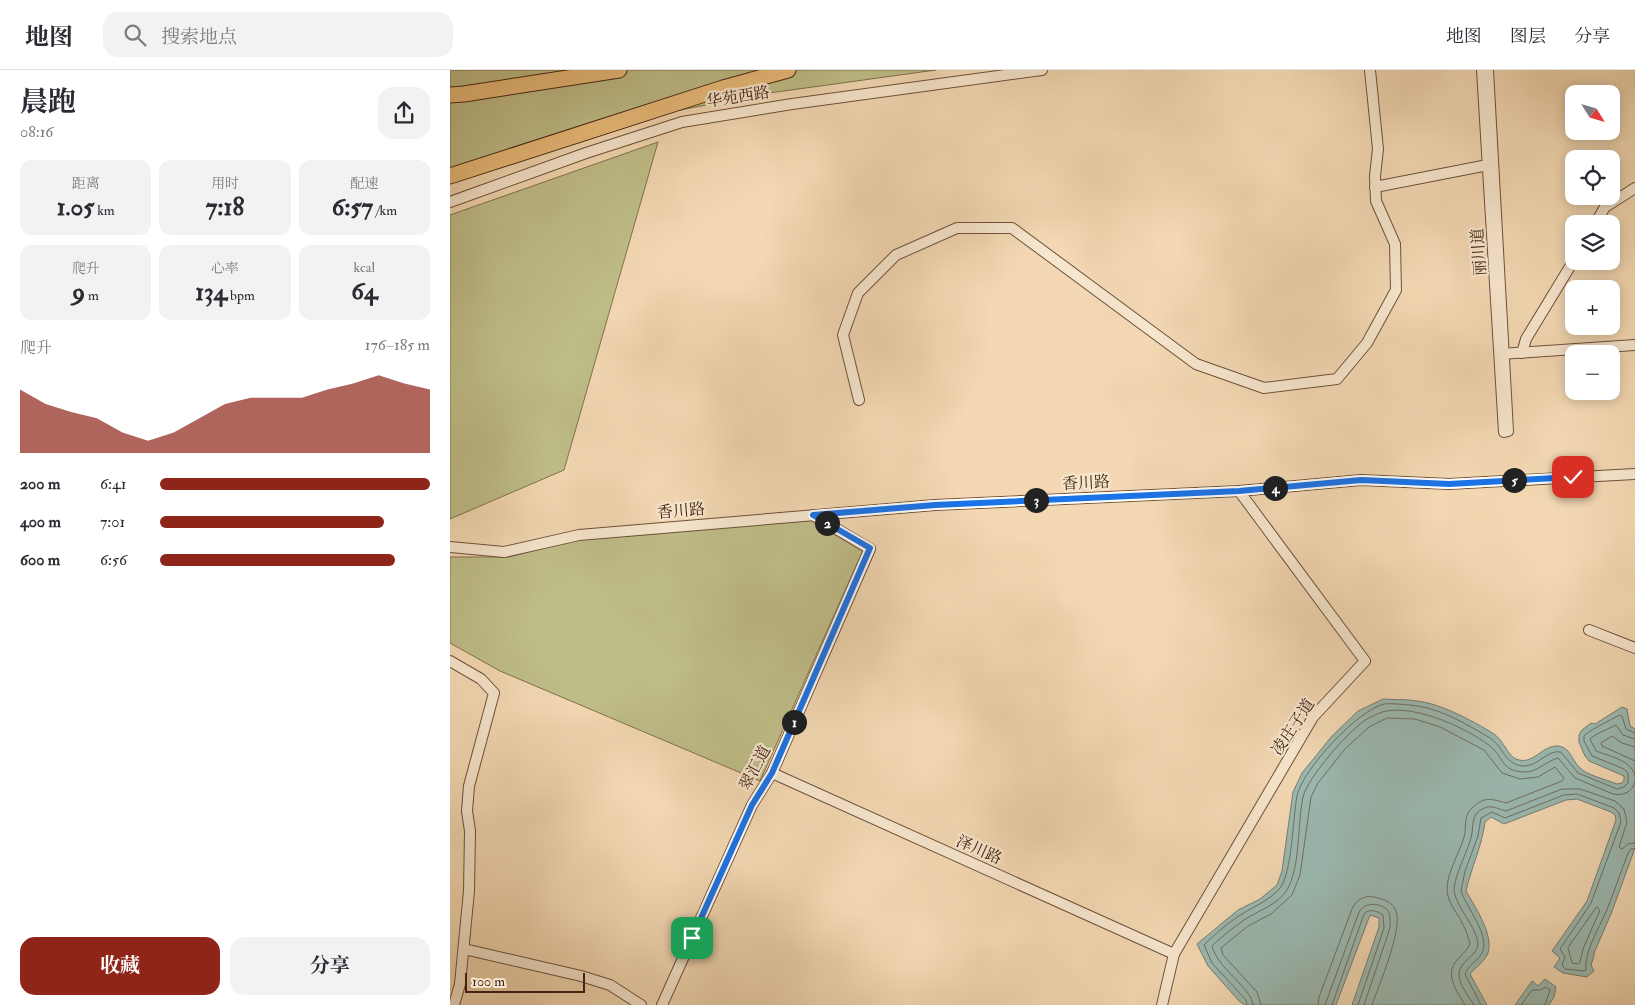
<!DOCTYPE html>
<html lang="zh">
<head>
<meta charset="utf-8">
<style>
  :root { --surface:#fff; --page:#f2f2f3; --text:#2b2b33; --muted:#7c7c81; --line:#e1e1e2; --accent:#8f2418 }
  body { margin:0; font-family:"IM FELL Double Pica","Noto Serif SC",serif; background:var(--page); color:var(--text); height:100vh; display:flex; flex-direction:column; font-size:19px; white-space:nowrap }
  * { box-sizing:border-box; margin:0 }
  p { font-size:16px; color:var(--muted) }
  .icon { flex:none; width:28px; height:28px; fill:none; stroke:currentColor; stroke-width:2; stroke-linecap:round; stroke-linejoin:round }
  .map { position:relative; flex:1; overflow:hidden }
  .sheet { display:flex; flex-direction:column; background:var(--surface); width:450px }
  .sheet>* { flex:none }
  .needle { width:32px; rotate:127deg }
  .controls { position:absolute; left:1115px; top:15px; display:grid; gap:10px }
  .controls a { display:grid; place-items:center; width:55px; height:55px; border-radius:10px; background:var(--surface); box-shadow:0 2px 12px #0003; font-size:25px }
  .scale { position:absolute; left:15px; bottom:12px; width:120px; box-sizing:border-box; padding-left:5px; border:2px solid #432413; border-top:0; font-size:14px; line-height:18px; white-space:nowrap; color:#432413; -webkit-text-stroke:4px #f7e6ce; paint-order:stroke }
  .pin { position:absolute; display:grid; place-items:center; width:42px; height:42px; color:#fff; margin:-21px; border-radius:10px; box-shadow:0 2px 8px #0006 }
  .km { position:absolute; width:25px; height:25px; margin:-12px; border-radius:50%; background:#222; color:#fff; font-size:14px; line-height:25px; text-align:center }
  .round { display:grid; place-items:center; flex:none; width:52px; height:52px; border-radius:15px; background:var(--page) }
  .overview { display:flex; align-items:center; justify-content:space-between; height:85px; padding:0 20px }
  h1 { font-size:28px; font-weight:700; line-height:38px }
  .metrics { display:grid; grid-template-columns:repeat(3,1fr); gap:8px; height:85px; padding:5px 20px }
  .metrics div { display:grid; align-content:center; border-radius:12px; background:var(--page); text-align:center }
  .metrics b { font-size:25px; font-weight:700 }
  .metrics small { font-size:14px; font-weight:400 }
  .metrics p { font-size:14px }
  .chart { height:140px; padding:10px 20px }
  .chart p { display:flex; justify-content:space-between }
  .chart svg { width:100%; height:90px; margin-top:5px; fill:var(--accent); opacity:.7 }
  .button { display:flex; gap:10px; margin-top:auto; padding:10px 20px }
  .button a { flex:1; height:58px; border-radius:15px; background:var(--accent); color:#fff; font-size:20px; font-weight:700; line-height:58px; text-align:center }
  .button a+a { background:var(--page); color:var(--text) }
  ul { padding:0 20px; list-style:none; font-size:16px }
  li { display:grid; grid-template-columns:80px 60px 1fr; align-items:center; height:38px }
  li i { height:12px; border-radius:6px; background:var(--accent) }
  header { display:flex; align-items:center; gap:30px; box-sizing:border-box; height:70px; padding:0 25px; background:var(--surface); border-bottom:1px solid var(--line) }
  header strong { font-size:24px }
  nav { display:flex; gap:28px; margin-inline-start:auto; font-size:18px }
  .search { width:350px; height:45px; background:var(--page); display:flex; align-items:center; gap:12px; box-sizing:border-box; padding:0 18px; border-radius:15px; color:var(--muted); font-size:19px }
  main { display:flex; flex:1; min-height:0 }
  .map>svg:first-child { display:block }
  .green { fill:#bfbe89; stroke:#81714e }
  .water { fill:#9bb9b1; stroke:#787d72 }
  .lines { fill:none; stroke-linecap:round; stroke-linejoin:round }
  .shore { stroke:#6f6e62; stroke-width:1 }
  .minor-casing { stroke:#6f513b; stroke-width:12 }
  .highway-casing { stroke:#432413; stroke-width:17 }
  .minor { stroke:#f7e6ce; stroke-width:10 }
  .highway { stroke:#eabc7a; stroke-width:15 }
  .route-casing { stroke:#fff; stroke-width:10 }
  .route { stroke:#1a73e8; stroke-width:6 }
  .labels { text-anchor:middle; dominant-baseline:central; stroke-width:4.5; stroke-linejoin:round; paint-order:stroke }
  .street-label { font-size:16px; fill:#432413; stroke:#f7e6ce }
</style>
</head>
<body>
<header>
<strong>地图</strong>
<div class="search"><svg class="icon" aria-label="search" viewBox="0 0 24 24"><circle cx="10" cy="10" r="6"/><path d="M15 15l6 6"/></svg>搜索地点</div>
<nav><a>地图</a><a>图层</a><a>分享</a></nav>
</header>
<main>
<section class="sheet">
<div class="overview"><div><h1>晨跑</h1><p>08:16</p></div><a class="round"><svg class="icon" aria-label="share" viewBox="0 0 24 24"><path d="M12 15V3M7 8l5-5 5 5M5 13v7h14v-7"/></svg></a></div>
<div class="metrics">
<div><p>距离</p><b>1.05<small> km</small></b></div>
<div><p>用时</p><b>7:18</b></div>
<div><p>配速</p><b>6:57<small> /km</small></b></div>
</div>
<div class="metrics">
<div><p>爬升</p><b>9<small> m</small></b></div>
<div><p>心率</p><b>134<small> bpm</small></b></div>
<div><p>kcal</p><b>64</b></div>
</div>
<div class="chart"><p><span>爬升</span>176–185 m</p>
<svg viewBox="0 0 160 44" preserveAspectRatio="none"><path d="M0 44V13L10 20L20 24L30 27L40 34L50 38L60 34L70 27L80 20L90 17L100 17L110 17L120 13L130 10L140 6L150 10L160 13V44z"/></svg>
</div>
<ul>
<li><b>200 m</b>6:41<i style="width:100%"></i></li>
<li><b>400 m</b>7:01<i style="width:83%"></i></li>
<li><b>600 m</b>6:56<i style="width:87%"></i></li>
</ul>
<div class="button"><a>收藏</a><a>分享</a></div>
</section>
<div class="map">
<svg width="1185" height="935" viewBox="0 0 1185 935">
  <rect width="100%" height="100%" fill="#f3d8b3"/>
  <filter id="stains"><feTurbulence type="fractalNoise" baseFrequency=".004" numOctaves="4"/><feColorMatrix values="0 0 0 0 .2 0 0 0 0 .09 0 0 0 0 .02 0 0 0 .5 -.17"/></filter>
  <radialGradient id="worn" r=".72"><stop offset=".6" stop-color="#630" stop-opacity="0"/><stop offset="1" stop-color="#630" stop-opacity=".3"/></radialGradient>
  <g class="green">
    <polygon points="0,0 486,0 312,24 200,46 0,103"/>
    <polygon points="208,72 114,400 0,449 0,145"/>
    <polygon points="364,450 413,480 310,711 50,601 0,573 0,487 59,487 137,467"/>
  </g>
  <g class="water">
    <path d="M933,629C944,630 956,629 967,631C992,634 1023,651 1044,664C1054,671 1058,686 1066,689C1083,696 1092,675 1108,676C1120,677 1122,690 1129,697C1138,706 1155,709 1167,714L1172,713L1174,710V706L1139,691L1135,686L1129,672V665L1132,660L1141,653L1145,654L1172,637L1177,639L1180,656L1185,659V778L1161,844L1144,883V886L1141,895L1144,901L1137,907L1113,903L1104,897L1110,888L1102,881L1137,831L1166,750L1165,745L1161,742L1127,729L1116,730L1054,754L1041,747L1035,752C1032,776 1021,798 1016,821C1025,837 1044,865 1038,883C1035,891 1025,898 1020,904L1037,935H902L929,857V848L920,845L886,935H795L789,931L758,896L747,874L788,840L810,829L827,815L832,801L843,722L852,703L882,666L908,641Z"/>
    <polygon points="1095,909 1106,917 1104,927 1099,935 1065,935 1082,911 1088,916"/>
  </g>
  <g class="lines">
    <g class="shore">
      <path d="M1185,669L1173,665L1166,655C1160,658 1143,665 1140,669L1146,681C1159,686 1181,690 1185,705"/>
      <polyline points="1185,677 1172,673 1162,666 1151,673 1152,676 1185,691"/>
      <polygon points="1147,837 1150,840 1133,879 1130,892 1128,894 1122,893 1118,878"/>
      <path d="M797,935L796,930L762,893L754,875C765,864 779,852 792,844C805,836 820,830 830,818C842,804 843,746 847,726C852,700 908,640 934,634C941,633 960,635 968,636C993,640 1018,655 1040,668C1053,676 1055,695 1073,696C1088,697 1097,679 1111,682L1128,703L1167,719L1174,717L1178,713V703L1174,699L1142,686L1134,671V666C1138,661 1162,649 1170,645L1172,646L1176,659L1185,663"/>
      <path d="M803,935C802,918 767,898 762,876C771,867 783,858 794,850C807,841 828,835 837,820C851,795 847,755 853,727C858,707 897,663 914,651C918,648 923,646 927,644C956,630 1016,657 1040,676C1053,686 1051,701 1073,702C1087,703 1096,691 1108,688L1125,708L1163,724C1174,726 1182,722 1185,712"/>
      <path d="M811,935L807,922L773,885L771,878L798,856L821,844L842,825L850,805L861,727L868,713L895,679L919,657L937,648L965,649L990,657L1034,680L1052,703L1070,709L1088,707L1105,697L1114,708L1112,711L1056,733C1042,729 1034,726 1022,738C1014,745 1016,754 1015,763C1011,782 993,807 998,826C1000,835 1008,844 1012,853C1016,859 1018,867 1020,874C1017,880 1012,885 1007,890C994,905 1007,921 1015,935"/>
      <path d="M868,935L869,927L902,839C906,830 914,825 924,827C933,829 943,832 946,841C953,859 929,915 922,935"/>
      <path d="M875,935L909,842C915,832 931,832 938,841C941,846 940,852 940,858L914,935"/>
      <path d="M882,935L914,844C919,838 928,841 933,845L934,858L908,935"/>
      <path d="M1024,935C1019,927 1009,914 1009,905C1008,891 1029,886 1028,873C1025,855 1010,842 1005,825C1000,811 1020,779 1022,763C1023,756 1022,748 1028,742C1039,733 1045,738 1056,741L1112,719H1130L1165,731L1174,739L1177,752L1169,777L1172,779L1178,774L1185,773"/>
      <path d="M1031,935L1015,904C1018,895 1028,891 1032,883C1041,866 1016,837 1011,821L1015,801L1028,766L1031,748L1042,742L1055,748L1114,725L1127,724L1164,738L1169,743L1171,752L1141,833L1110,879L1115,887L1112,895L1115,899L1134,901L1136,900C1134,882 1149,858 1156,842C1164,822 1171,802 1178,783L1181,779H1185"/>
      <polyline points="1071,935 1082,920 1090,920 1096,917 1100,920 1095,935"/>
    </g>
    <defs>
      <g id="minor">
        <polyline points="1032,0 1054,362 1058,361 1038,0"/>
        <polyline points="925,117 1043,94"/>
        <polyline points="0,132 136,83 232,52 342,34 592,0"/>
        <polyline points="1145,154 1155,137 1185,118"/>
        <polyline points="1072,283 1076,269 1124,190"/>
        <polyline points="1050,284 1185,275"/>
        <polyline points="409,330 393,265 408,223 446,185 507,158 562,158 746,294 814,318 887,309 917,273 946,220 945,174 926,131 925,106 928,79 920,0"/>
        <polyline points="0,477 54,482 129,465 485,435 789,421 911,410 999,414 1185,404"/>
        <polyline points="1139,560 1185,578"/>
        <polyline points="0,591 31,609 44,623 19,716 17,741 20,761 19,821 10,914 4,935"/>
        <polyline points="322,703 724,884"/>
        <polyline points="14,879 131,906 160,915 191,935"/>
        <polyline points="212,935 302,735 322,703 420,479 363,445"/>
        <polyline points="712,935 724,884 863,647 915,591 789,421"/>
      </g>
      <g id="highway">
        <polyline points="0,25 14,24 169,0"/>
        <polyline points="0,106 273,18 338,0"/>
      </g>
    </defs>
    <use href="#minor" class="minor-casing"/>
    <use href="#highway" class="highway-casing"/>
    <use href="#minor" class="minor"/>
    <use href="#highway" class="highway"/>
  </g>
  <g class="lines">
    <defs>
      <polyline id="route" points="242,868 302,735 322,703 420,478 363,445 485,435 789,421 911,410 999,414 1123,407"/>
    </defs>
    <use href="#route" class="route-casing"/>
    <use href="#route" class="route"/>
  </g>
  <g class="labels">
    <g class="street-label">
      <text transform="translate(288 27) rotate(-9)">华苑西路</text>
      <text transform="translate(1029 182) rotate(-94)">丽川道</text>
      <text transform="translate(636 413) rotate(-3)">香川路</text>
      <text transform="translate(231 441) rotate(-5)">香川路</text>
      <text transform="translate(843 657) rotate(-56)">凌庄子道</text>
      <text transform="translate(305 698) rotate(-62)">翠汇道</text>
      <text transform="translate(529 780) rotate(24)">泽川路</text>
    </g>
  </g>
  <rect width="100%" height="100%" filter="url(#stains)"/>
  <rect width="100%" height="100%" fill="url(#worn)"/>
</svg>
<div class="controls">
<a><svg class="needle" viewBox="-14 -14 28 28"><path d="M0-13l5 13h-10z" fill="#e53935"/><path d="M0 13l5-13h-10z" fill="#7c7c81"/></svg></a>
<a><svg class="icon" aria-label="locate" viewBox="0 0 24 24"><circle cx="12" cy="12" r="6"/><path d="M12 2v4M12 18v4M2 12h4M18 12h4"/></svg></a>
<a><svg class="icon" aria-label="layers" viewBox="0 0 24 24"><path d="M12 4l9 5-9 5-9-5zM3 14l9 5 9-5"/></svg></a>
<a>+</a>
<a>−</a>
</div>
<div class="scale">100 m</div>
<div class="pin" style="left:242px;top:868px;background:#1e9e55"><svg class="icon" aria-label="arrive" viewBox="0 0 24 24"><path d="M6 21V4h12l-3 4 3 4H6"/></svg></div>
<div class="pin" style="left:1123px;top:407px;background:#d93025"><svg class="icon" aria-label="check" viewBox="0 0 24 24"><path d="M5 12l5 5 9-10"/></svg></div>
<b class="km" style="left:344px;top:652px">1</b>
<b class="km" style="left:377px;top:453px">2</b>
<b class="km" style="left:586px;top:430px">3</b>
<b class="km" style="left:825px;top:418px">4</b>
<b class="km" style="left:1064px;top:410px">5</b>
</div>
</main>
</body>
</html>
